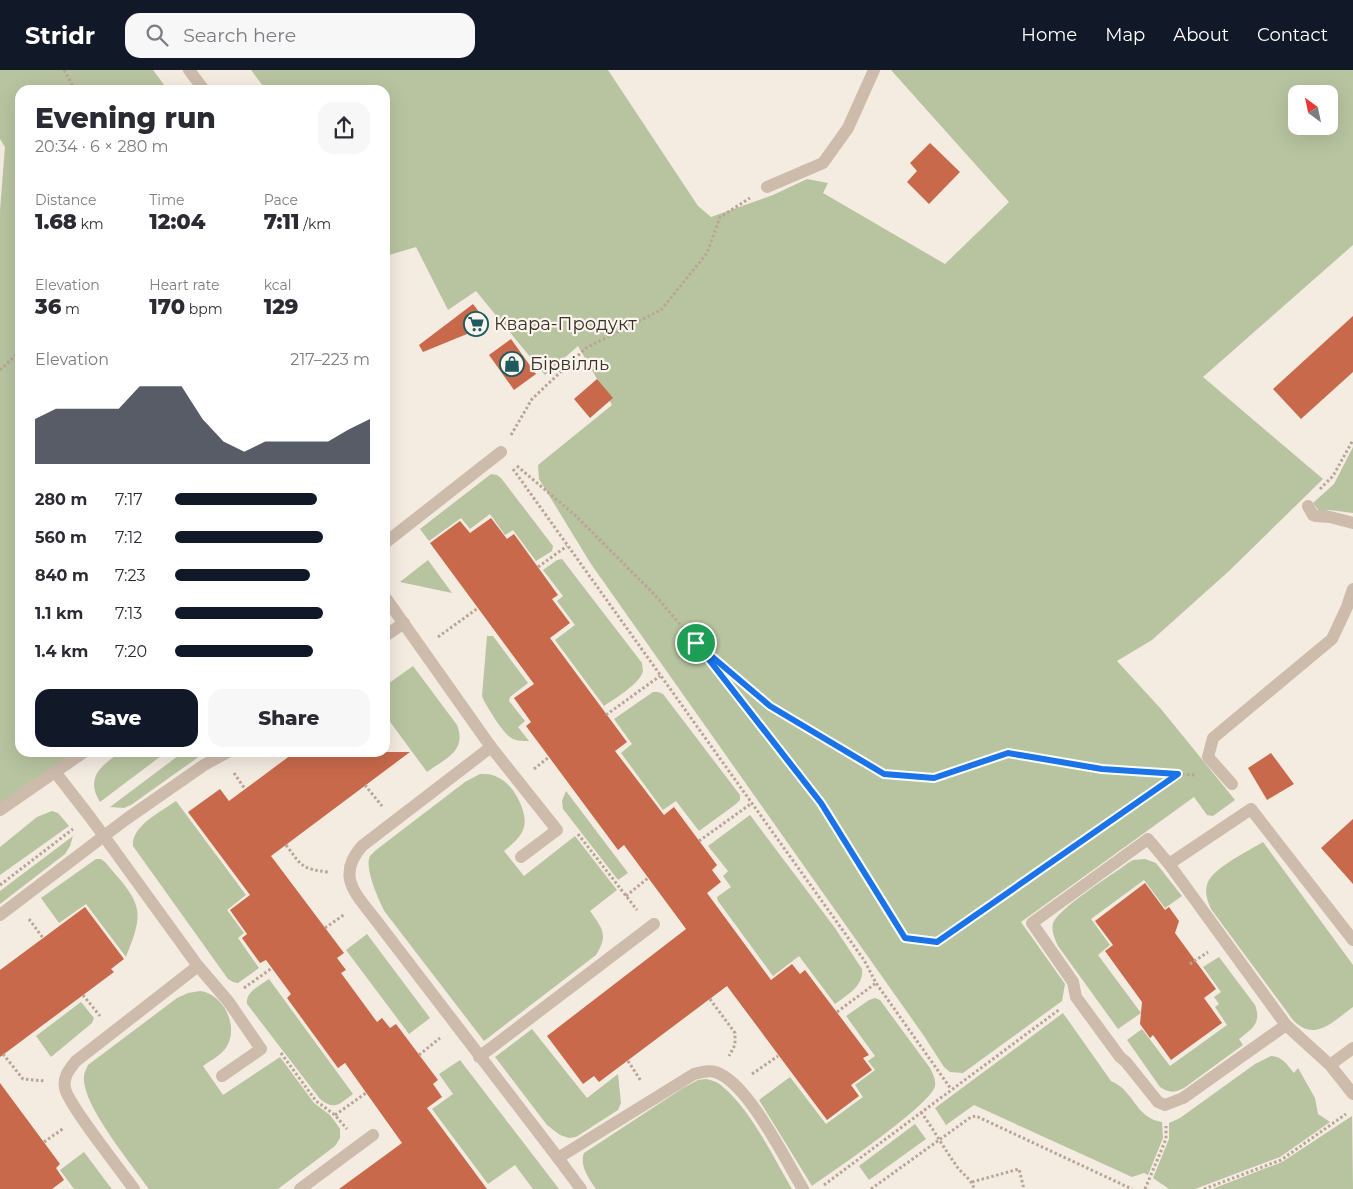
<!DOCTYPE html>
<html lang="en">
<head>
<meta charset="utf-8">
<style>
  :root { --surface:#fff; --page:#f7f7f7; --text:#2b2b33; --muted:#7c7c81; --accent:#111827 }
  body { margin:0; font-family:Montserrat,sans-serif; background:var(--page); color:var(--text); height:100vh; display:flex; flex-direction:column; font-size:19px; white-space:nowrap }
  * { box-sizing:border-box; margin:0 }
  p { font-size:16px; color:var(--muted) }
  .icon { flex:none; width:28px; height:28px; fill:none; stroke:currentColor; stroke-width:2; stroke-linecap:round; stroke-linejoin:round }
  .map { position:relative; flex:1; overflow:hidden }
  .panel { position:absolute; left:15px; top:15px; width:375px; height:672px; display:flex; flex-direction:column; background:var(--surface); border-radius:15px; box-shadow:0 5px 20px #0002 }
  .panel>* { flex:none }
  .needle { width:32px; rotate:327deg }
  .fabs { position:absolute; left:1288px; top:15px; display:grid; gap:10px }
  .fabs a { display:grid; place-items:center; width:50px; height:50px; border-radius:10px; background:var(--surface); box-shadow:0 5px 20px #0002; font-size:25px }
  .pin { position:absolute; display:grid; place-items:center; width:42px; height:42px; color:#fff; margin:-21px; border:2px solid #fff; border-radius:50%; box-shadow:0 1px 5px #0007 }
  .round { display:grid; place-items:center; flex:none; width:52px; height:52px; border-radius:15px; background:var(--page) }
  .overview { display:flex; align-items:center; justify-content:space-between; height:85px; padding:0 20px }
  h1 { font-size:28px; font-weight:800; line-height:38px }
  .metrics { display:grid; grid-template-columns:repeat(3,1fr); gap:8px; height:85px; padding:5px 20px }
  .metrics div { display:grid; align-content:center }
  .metrics b { font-size:21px; font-weight:800 }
  .metrics small { font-size:14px; font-weight:400 }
  .metrics p { font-size:14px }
  .chart { height:140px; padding:10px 20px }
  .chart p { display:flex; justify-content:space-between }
  .chart svg { width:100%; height:90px; margin-top:5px; fill:var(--accent); opacity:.7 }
  .cta { display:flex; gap:10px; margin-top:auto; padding:10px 20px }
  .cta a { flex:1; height:58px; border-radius:15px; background:var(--accent); color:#fff; font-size:20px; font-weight:800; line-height:58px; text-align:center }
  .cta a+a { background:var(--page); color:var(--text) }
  ul { padding:0 20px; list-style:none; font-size:16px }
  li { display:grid; grid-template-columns:80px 60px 1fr; align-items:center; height:38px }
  li i { height:12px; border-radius:6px; background:var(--accent) }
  header { display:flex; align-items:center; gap:30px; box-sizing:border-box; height:70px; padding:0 25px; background:var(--accent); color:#fff }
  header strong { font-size:24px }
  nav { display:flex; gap:28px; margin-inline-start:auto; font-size:18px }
  .search { width:350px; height:45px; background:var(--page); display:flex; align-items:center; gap:12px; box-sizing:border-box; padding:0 18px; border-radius:15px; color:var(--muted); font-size:19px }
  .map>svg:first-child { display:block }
  .green { fill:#b8c4a0; fill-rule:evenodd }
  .building { fill:#c8694b }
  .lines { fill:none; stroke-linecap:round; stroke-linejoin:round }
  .path { stroke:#b9a596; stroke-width:3; stroke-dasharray:2.5 2.5; stroke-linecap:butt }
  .service { stroke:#cdbbac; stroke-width:12 }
  .minor { stroke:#cdbbac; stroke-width:12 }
  .route-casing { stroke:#fff; stroke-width:10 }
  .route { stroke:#1a73e8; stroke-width:6 }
  .labels { text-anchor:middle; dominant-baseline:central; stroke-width:4.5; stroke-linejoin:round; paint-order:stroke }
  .poi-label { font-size:18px; fill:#3b302b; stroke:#fbf5ee; text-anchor:start }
</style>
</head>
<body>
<header>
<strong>Stridr</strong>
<div class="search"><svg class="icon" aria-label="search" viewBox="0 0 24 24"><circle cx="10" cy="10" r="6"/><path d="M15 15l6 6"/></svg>Search here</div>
<nav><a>Home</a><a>Map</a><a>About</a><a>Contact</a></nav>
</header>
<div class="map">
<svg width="1353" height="1119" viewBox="0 0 1353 1119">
  <rect width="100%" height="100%" fill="#f4ebe1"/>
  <g class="green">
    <polygon points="0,0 153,0 168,20 20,20 20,682 84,683 0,740 0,140 5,77 0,69"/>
    <path d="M251,0H608L698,136L711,147L773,125L807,109L828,113L823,123L945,194L1009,132L891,0H1353V175L1203,307L1323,409L1229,501L1152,570L1117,591L1161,639L1235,730L1213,746L1207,745L1194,727L1021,852L1065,914L1062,931L963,1003L950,1002L944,997L924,966L591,494L539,409L538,395L612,335L578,276L545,305L476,221L448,240L416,177L389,185L385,180V20H266ZM1296,24H1329V56H1296Z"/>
    <polygon points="1353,377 1353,443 1330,440 1320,442 1313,433 1334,414"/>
    <polygon points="491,404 497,405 501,408 553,476 552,481 536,491 513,460 505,465 490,444 470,459 461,448 429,471 420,459"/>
    <path d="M562,489L642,593C642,596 643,599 643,601C640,614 614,629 604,636L555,570L575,555L557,531L563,526L543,500L557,490Z"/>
    <polygon points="428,490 452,523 400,512"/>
    <path d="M487,566H493L528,613L510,627L509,631L525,651L518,657L529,671C523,671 518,671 513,669C503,664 490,641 484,631L482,626Z"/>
    <path d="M413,596L457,655C467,681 446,688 427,702L385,645V616Z"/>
    <polygon points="653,622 658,622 663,624 740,725 740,730 736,734 699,761 676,731 663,740 621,683 632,674 614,649"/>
    <path d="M119,683H165L100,732C85,708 101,696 119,683Z"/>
    <polygon points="182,683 204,683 131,735 124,738 110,737"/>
    <path d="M480,704C487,704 493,704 499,708C513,714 528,742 524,757C521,768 512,774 504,781L524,806L575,766L617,820L590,841C602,858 609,865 596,885L484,971L385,842C379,831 364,798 370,786C372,784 374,782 376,780L465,712Z"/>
    <polygon points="566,721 628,803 618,810 563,739 562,731"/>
    <path d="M176,731L246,825L227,840L244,863L238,868L259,898L238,913L233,912L228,909L133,776C131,756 162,741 176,731Z"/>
    <polygon points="52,741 58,743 69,756 0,805 0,777 37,747"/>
    <path d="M750,745L835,858L862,899C864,916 847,925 835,934L799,886L773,906L718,831L717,827L731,817L723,806L728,801L708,776Z"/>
    <polygon points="73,766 70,776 65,784 0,834 0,821"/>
    <path d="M1263,772L1353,895V937C1333,951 1315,973 1293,950L1211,839C1207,830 1204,821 1208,812C1215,797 1248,781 1263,772Z"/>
    <path d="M96,789H101L106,793C120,811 142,829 137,853C135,865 130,876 126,887L86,834L59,853L41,828Z"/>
    <path d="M1145,789L1156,793L1182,826L1165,838L1144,810L1091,849L1110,875L1098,885L1141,943L1118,959L1058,876C1055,869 1051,861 1053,853C1059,838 1112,805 1128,793L1133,790Z"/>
    <polygon points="367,864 430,948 409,964 346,880"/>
    <path d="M1219,887L1255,935C1262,953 1252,959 1239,969L1243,975L1184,1018C1174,1023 1169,1023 1160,1017L1127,970L1142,959L1170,996L1227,955L1215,937L1219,934L1214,927L1221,922L1203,897Z"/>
    <path d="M269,909L353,1024C339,1034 335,1041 320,1029L247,934C245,922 261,915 269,909Z"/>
    <path d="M200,921C223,924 239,955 227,976C222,985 211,990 203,996L223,1025L280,987L314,1033L330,1045L336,1053L340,1059V1068L335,1076L278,1119H149C132,1095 85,1038 84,1010C83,1004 86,1000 88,995L177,928L188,923Z"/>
    <path d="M875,928L880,930L930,998C933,1004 936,1010 935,1016C931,1035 832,1102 812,1116L759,1030L790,1007L826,1054L863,1027L855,1015L875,1000L868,991L875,986L846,946L869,930Z"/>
    <polygon points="81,932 94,948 92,953 51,987 36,966"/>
    <path d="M1063,943L1111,1011C1134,1020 1135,1048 1162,1052L1163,1068L1148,1105L1144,1103L1132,1107L974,1035L946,1055L935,1038Z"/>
    <polygon points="532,959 587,1028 618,1004 621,1033 618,1040 576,1067 569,1068 560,1065 547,1055 495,987"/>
    <path d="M1271,986C1282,986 1287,995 1294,1003L1298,998L1315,1028L1318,1044L1330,1052L1280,1087L1195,1119H1169L1153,1108L1169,1069V1053L1180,1048L1255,994Z"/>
    <polygon points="460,990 559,1119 533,1119 515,1095 488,1114 432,1039 453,1024 439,1004"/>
    <path d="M706,1009C712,1010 718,1012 723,1017C750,1039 774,1088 792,1119H596C589,1109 579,1095 584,1083L683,1018L698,1010Z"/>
    <polygon points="1352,1046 1353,1119 1212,1119 1282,1092"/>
    <polygon points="915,1054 926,1069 869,1110 859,1096"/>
    <polygon points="84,1082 108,1114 112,1119 74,1119 60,1100"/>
  </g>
  <g class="building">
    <polygon points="930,73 960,102 929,134 907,112 917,101 910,93"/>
    <polygon points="473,234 489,255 423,282 419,275"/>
    <polygon points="1353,246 1353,302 1301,349 1273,319"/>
    <polygon points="511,269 536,304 514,320 489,285"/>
    <polygon points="597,309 613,328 590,348 574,329"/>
    <polygon points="491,448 507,469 514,464 558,525 552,529 570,553 550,568 627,672 615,681 664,745 674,737 717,795 712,800 721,812 707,823 771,910 792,894 800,904 805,900 869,985 863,988 872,1000 851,1015 859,1026 827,1050 727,916 599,1012 594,1006 583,1014 547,966 686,859 624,775 618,780 526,656 531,652 514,628 534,614 430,473 460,451 470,463"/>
    <polygon points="295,682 410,682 271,786 344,883 337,888 346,900 341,903 377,952 382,948 390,958 396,954 438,1010 433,1014 442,1027 427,1038 487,1119 339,1119 402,1073 345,993 338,998 287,928 291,924 266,890 260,893 242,868 247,864 230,840 250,825 188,742 220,719 229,731"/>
    <polygon points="1271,683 1294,714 1267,730 1248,698"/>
    <polygon points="1353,749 1353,814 1321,778"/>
    <polygon points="1145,813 1165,840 1169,837 1179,851 1175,863 1216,919 1204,928 1222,953 1171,990 1153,965 1150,968 1140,954 1142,932 1105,881 1113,875 1095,851"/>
    <polygon points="85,837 124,889 111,899 114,902 0,987 0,900"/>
    <polygon points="0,1013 60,1094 56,1098 64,1110 52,1119 0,1119"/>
  </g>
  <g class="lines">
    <g class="path">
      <polyline points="64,0 75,20"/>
      <polyline points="0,300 20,281"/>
      <polyline points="511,365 532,329 586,278 661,240 707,183 720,147 750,128"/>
      <polyline points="517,396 576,446 654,524 696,573 770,636 884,703 934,707 1008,683 1102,699 1195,705"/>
      <polyline points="513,399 864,890 876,913 951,1019"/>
      <polyline points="1320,419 1333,406 1353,370"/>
      <polyline points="538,497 567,476"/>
      <polyline points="438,567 478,538"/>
      <polyline points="701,579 821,733 905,868 937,872 1179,704"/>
      <polyline points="606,645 660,606"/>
      <polyline points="534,699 549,687"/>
      <polyline points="234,703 245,719"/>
      <polyline points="365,715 382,736"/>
      <polyline points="578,764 637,840"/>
      <polyline points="699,771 752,733"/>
      <path d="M286,775C302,796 301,799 328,802"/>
      <polyline points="0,815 73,759"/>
      <polyline points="626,826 648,808"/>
      <polyline points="29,849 43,868"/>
      <polyline points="325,858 345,844"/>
      <polyline points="1190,894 1208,882"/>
      <polyline points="244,918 272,898"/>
      <polyline points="83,925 100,946"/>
      <polyline points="710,929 735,963 735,975 729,986"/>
      <polyline points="837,942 876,913"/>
      <polyline points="281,983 316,1031 335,1045 347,1059"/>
      <polyline points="3,984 23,1009 45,1011"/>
      <polyline points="419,985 440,968"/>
      <polyline points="628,991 641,1011"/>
      <polyline points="752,1004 778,986"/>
      <path d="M921,1042C934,1060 945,1080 958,1098C964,1105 972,1110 974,1119"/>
      <polyline points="335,1045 366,1023"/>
      <polyline points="44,1072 64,1058"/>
      <polyline points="972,1112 1019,1099 1024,1119"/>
      <polyline points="824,1115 1060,939"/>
      <polyline points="871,1119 971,1047 976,1046 1132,1119"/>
      <polyline points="1145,1119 1166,1069 1166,1056"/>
      <polyline points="1204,1119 1281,1090 1346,1044"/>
    </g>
    <g class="service">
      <polyline points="1308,436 1313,445 1316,446 1330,447 1353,453"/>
      <polyline points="385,473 501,382"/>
      <path d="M385,527L491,677L362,776C336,806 355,823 375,849L558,1088"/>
      <polyline points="385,566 404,553"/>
      <polyline points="491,677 557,760 521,787"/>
      <polyline points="55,702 90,747 198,896 228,931 261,979 222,1006"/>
      <polyline points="1232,714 1208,687 1213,668 1332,569 1347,537 1353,519"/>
      <polyline points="1169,794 1251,739 1353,870"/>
      <polyline points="0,845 125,750 204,695 228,682"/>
      <polyline points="1286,955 1183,1028 1165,1035 1158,1032 1126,992 1120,987 1076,927 1073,912 1032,853 1148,769 1169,794 1286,955 1330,995 1353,1024"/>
      <polyline points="479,987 654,854"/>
      <path d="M134,1119C122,1102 67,1033 65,1018C63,1006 69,1000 76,991L198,896"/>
      <polyline points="300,1119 373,1065"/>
      <path d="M581,1119L558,1088L694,1004C703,1002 711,999 720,1004C750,1018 785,1089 803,1119"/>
    </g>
    <g class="minor">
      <polyline points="189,0 204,20"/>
      <polyline points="767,117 823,93 848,58 874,0"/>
      <polyline points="0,740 84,682"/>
      <polyline points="1330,995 1353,978"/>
    </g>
  </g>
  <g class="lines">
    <defs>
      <polygon id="route" points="696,573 770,636 884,704 934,708 1008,683 1102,699 1178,704 937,872 905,868 821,733"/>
    </defs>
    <use href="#route" class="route-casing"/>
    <use href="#route" class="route"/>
  </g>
  <defs>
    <symbol id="supermarket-ring" viewBox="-11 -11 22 22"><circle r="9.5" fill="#fbf5ee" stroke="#1f5a5e" stroke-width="1.5"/><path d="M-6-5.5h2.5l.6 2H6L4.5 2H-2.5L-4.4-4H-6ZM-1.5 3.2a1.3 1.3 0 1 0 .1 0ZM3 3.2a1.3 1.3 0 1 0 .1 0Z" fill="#1f5a5e"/></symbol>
    <symbol id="shop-ring" viewBox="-11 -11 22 22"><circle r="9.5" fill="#fbf5ee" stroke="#1f5a5e" stroke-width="1.5"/><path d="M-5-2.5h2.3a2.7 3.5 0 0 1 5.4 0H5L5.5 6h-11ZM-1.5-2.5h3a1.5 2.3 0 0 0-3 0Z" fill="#1f5a5e"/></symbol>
  </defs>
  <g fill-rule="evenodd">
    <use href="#supermarket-ring" x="462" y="240" width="28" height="28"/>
    <use href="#shop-ring" x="498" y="280" width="28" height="28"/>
  </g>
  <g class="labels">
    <g class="poi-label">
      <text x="494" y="254">Квара-Продукт</text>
      <text x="530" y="294">Бірвілль</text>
    </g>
  </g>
</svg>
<div class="fabs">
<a><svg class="needle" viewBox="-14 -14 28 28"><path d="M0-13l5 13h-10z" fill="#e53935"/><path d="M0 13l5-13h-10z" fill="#7c7c81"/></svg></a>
</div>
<div class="pin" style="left:696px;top:573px;background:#1e9e55"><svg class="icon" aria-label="arrive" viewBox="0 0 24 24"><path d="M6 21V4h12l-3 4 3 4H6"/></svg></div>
<section class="panel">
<div class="overview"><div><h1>Evening run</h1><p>20:34 · 6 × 280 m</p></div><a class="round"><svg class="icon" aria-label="share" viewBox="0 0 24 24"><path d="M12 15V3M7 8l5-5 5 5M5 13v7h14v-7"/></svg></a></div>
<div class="metrics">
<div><p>Distance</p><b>1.68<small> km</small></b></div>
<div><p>Time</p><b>12:04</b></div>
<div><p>Pace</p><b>7:11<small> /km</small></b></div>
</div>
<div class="metrics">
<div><p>Elevation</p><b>36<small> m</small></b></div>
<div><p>Heart rate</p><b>170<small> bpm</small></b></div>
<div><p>kcal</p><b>129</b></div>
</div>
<div class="chart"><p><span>Elevation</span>217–223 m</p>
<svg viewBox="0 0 160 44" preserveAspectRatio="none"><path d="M0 44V22L10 17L20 17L30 17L40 17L50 6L60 6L70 6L80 22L90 33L100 38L110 33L120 33L130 33L140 33L150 27L160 22V44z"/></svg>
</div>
<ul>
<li><b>280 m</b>7:17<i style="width:73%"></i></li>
<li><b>560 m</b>7:12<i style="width:76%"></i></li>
<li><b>840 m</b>7:23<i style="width:69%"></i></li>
<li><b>1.1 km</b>7:13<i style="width:76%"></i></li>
<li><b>1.4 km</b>7:20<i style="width:71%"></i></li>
</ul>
<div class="cta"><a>Save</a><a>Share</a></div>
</section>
</div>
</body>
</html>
